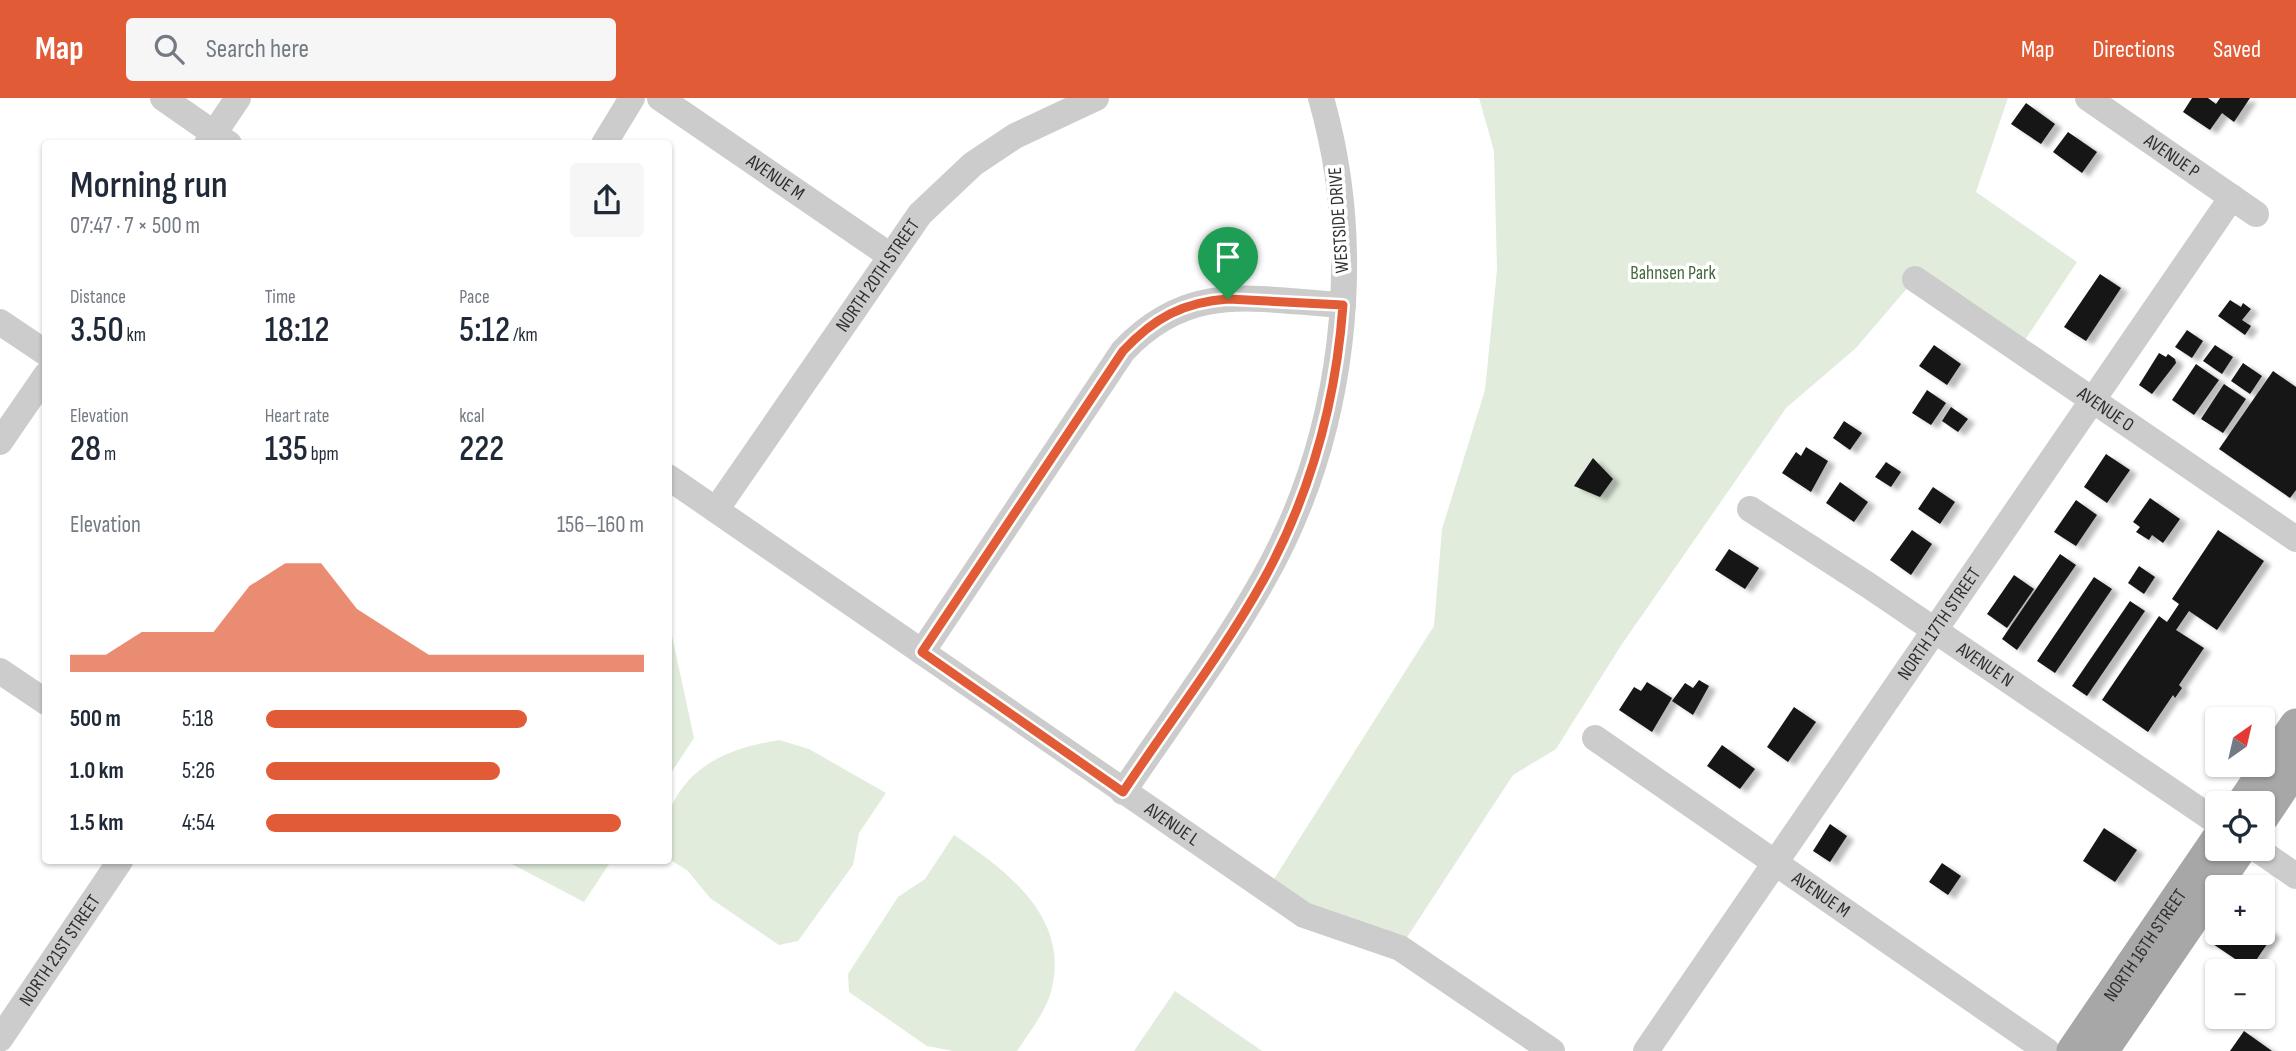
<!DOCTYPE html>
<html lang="en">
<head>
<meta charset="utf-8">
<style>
  :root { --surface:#fff; --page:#f6f6f7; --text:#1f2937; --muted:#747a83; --accent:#e15c36 }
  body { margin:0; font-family:"Sofia Sans Condensed",sans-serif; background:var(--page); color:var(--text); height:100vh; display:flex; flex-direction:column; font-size:26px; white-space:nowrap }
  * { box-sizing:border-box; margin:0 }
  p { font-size:23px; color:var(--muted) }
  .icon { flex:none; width:38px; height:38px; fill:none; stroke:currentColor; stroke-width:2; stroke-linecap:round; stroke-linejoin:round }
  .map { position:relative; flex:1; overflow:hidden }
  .panel { position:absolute; left:42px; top:42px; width:630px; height:724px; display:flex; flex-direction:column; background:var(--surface); border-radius:7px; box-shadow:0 2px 5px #0004 }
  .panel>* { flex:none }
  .needle { width:46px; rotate:34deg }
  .tools { position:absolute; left:2205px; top:609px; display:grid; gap:14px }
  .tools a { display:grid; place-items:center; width:70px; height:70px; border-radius:7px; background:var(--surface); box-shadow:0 2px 5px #0004; font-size:35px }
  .pin { position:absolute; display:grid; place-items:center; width:60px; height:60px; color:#fff; margin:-72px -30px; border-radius:50% 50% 50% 0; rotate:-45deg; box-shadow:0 0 7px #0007 }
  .pin .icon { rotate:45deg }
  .round { display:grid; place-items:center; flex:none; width:74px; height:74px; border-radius:7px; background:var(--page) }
  .summary { display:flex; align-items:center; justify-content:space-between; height:119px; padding:0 28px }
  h1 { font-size:38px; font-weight:600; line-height:52px }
  .metrics { display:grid; grid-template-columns:repeat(3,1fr); gap:10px; height:119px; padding:7px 28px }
  .metrics div { display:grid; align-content:center }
  .metrics b { font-size:35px; font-weight:600 }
  .metrics small { font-size:19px; font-weight:400 }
  .metrics p { font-size:19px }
  .chart { height:196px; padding:14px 28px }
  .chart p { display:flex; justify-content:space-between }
  .chart svg { width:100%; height:126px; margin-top:7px; fill:var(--accent); opacity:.7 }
  ul { padding:0 28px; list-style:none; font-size:23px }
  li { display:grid; grid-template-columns:112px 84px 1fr; align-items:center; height:52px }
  li i { height:18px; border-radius:9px; background:var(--accent) }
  header { display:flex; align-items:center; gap:42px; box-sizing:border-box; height:98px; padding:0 35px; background:var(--accent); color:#fff }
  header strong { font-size:33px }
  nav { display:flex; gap:38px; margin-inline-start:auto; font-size:24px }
  .search { width:490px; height:63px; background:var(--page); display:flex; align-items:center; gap:18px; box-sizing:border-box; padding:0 24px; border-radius:7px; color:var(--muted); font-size:26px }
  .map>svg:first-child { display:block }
  .green { fill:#e1ecdd }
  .building { fill:#161616; filter:url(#shadow) }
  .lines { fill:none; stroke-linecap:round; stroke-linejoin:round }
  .minor { stroke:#ccc; stroke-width:26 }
  .major { stroke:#a7a7a7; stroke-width:33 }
  .route-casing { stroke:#fff; stroke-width:14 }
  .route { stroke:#e15c36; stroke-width:9 }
  .labels { text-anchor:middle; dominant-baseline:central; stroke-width:7; stroke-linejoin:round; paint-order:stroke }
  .street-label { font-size:19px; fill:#2f2f2f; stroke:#fff }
  .park-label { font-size:19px; fill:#456a3d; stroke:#fff }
</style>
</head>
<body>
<header>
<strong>Map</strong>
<div class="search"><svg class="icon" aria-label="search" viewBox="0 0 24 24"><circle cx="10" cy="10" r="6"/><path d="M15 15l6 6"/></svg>Search here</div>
<nav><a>Map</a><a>Directions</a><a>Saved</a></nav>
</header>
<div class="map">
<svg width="2296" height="953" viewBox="0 0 2296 953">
  <defs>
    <filter id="shadow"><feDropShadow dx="7" dy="4" stdDeviation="2" flood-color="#0004"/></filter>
  </defs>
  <rect width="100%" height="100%" fill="#fff"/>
  <g class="green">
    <polygon points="1479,0 2008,0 1976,94 2077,164 2019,251 1915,181 1856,250 1786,310 1620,549 1556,651 1513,677 1400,850 1267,792 1434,528 1442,431 1485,292 1497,172 1494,53"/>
    <polygon points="669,524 694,640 669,678"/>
    <path d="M779,642L809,651L886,695L859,735L853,767L798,843L779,847L710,800L688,773L669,761C668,747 664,724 670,712C689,665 734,649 779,642Z"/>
    <path d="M954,737C1009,774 1073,822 1050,897C1044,916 1028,936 1017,953H953L927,948L849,894L848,876L898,799L925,781Z"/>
    <polygon points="506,763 611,763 584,804"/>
    <polygon points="1175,893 1262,953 1134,953"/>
  </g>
  <g class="building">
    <polygon points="2192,0 2208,0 2216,6 2220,0 2250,0 2234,24 2222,15 2210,32 2183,14"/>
    <polygon points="2026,5 2055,26 2041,46 2011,26"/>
    <polygon points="2068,34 2097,54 2082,75 2053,54"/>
    <polygon points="2100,176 2121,190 2086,243 2064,229"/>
    <polygon points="2230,202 2241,209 2243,205 2251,211 2242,222 2251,228 2245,237 2218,218"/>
    <polygon points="2187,232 2203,243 2192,260 2175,249"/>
    <polygon points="1934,247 1961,266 1947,287 1919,268"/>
    <polygon points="2215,247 2233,259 2222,276 2203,263"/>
    <polygon points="2159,255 2166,259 2168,256 2175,261 2176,265 2152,296 2139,287"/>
    <polygon points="2243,265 2262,278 2250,296 2231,283"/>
    <polygon points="2196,266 2219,282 2194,317 2172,302"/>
    <polygon points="2273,273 2296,289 2296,392 2290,400 2219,351"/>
    <polygon points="2224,286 2246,301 2223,335 2201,321"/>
    <polygon points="1927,292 1946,305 1931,327 1912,315"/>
    <polygon points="1951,309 1968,321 1958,334 1942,323"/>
    <polygon points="1844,323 1862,335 1850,352 1833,340"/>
    <polygon points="1806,349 1828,363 1811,394 1782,375 1796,354 1801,358"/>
    <polygon points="2106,356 2130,372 2107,405 2084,389"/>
    <polygon points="1593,360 1613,381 1600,399 1574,388"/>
    <polygon points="1886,364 1901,374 1891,389 1875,379"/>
    <polygon points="1840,384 1868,404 1854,424 1826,405"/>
    <polygon points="1933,389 1955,404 1940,426 1918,411"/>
    <polygon points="2150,400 2180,421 2163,445 2152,437 2149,442 2136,434 2140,429 2133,424"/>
    <polygon points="2076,402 2097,417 2076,448 2054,434"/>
    <polygon points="1912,432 1932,446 1911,477 1890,462"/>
    <polygon points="2218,432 2264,463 2217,532 2189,513 2176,532 2204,550 2179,587 2182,590 2175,600 2173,597 2148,634 2102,602 2159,518 2167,524 2179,506 2172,501"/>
    <polygon points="1729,451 1759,470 1745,491 1715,472"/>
    <polygon points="2060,456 2076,467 2017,552 2002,541"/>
    <polygon points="2139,468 2155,479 2144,496 2128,485"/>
    <polygon points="2014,477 2034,491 2007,530 1987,516"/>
    <polygon points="2094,479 2112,491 2055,575 2037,563"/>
    <polygon points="2130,503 2145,513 2087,598 2072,588"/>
    <polygon points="1699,582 1709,588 1693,617 1672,603 1685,585 1693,590"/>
    <polygon points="1647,584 1672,600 1652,634 1619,612 1634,589 1641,593"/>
    <polygon points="1794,609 1816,624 1788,664 1767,649"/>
    <polygon points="1722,647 1755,671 1740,691 1707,668"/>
    <polygon points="1830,726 1847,738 1830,764 1813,753"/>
    <polygon points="2104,730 2137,752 2115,784 2083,763"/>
    <polygon points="1942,765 1961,778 1948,797 1929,784"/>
    <polygon points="2263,828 2274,836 2250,871 2210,844 2216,835 2263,835"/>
    <polygon points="2244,933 2272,953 2230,953"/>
  </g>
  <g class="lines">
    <g class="minor">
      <polyline points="163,0 229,46"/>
      <path id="s1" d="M660,0L889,157"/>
      <path id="s2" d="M2088,0L2256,116"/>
      <polyline points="207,46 238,0"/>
      <polyline points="604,46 632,0"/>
      <path id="s3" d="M1915,181L2296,441"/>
      <polyline points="0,224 46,255"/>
      <polyline points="0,344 46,277"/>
      <path id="s4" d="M668,379L1304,817L1400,850L1552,953"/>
      <path id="s5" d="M1750,411L1868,487L2217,724"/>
      <path id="s6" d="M716,412L920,116L973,66L1015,38L1096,0"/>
      <path d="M922,554L1123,253C1190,182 1254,202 1343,207"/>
      <polyline points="0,573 46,604"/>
      <path id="s7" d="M1595,640L2047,953"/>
      <path d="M1123,694C1170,624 1222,555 1263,482C1344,339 1366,158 1321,0"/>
      <polyline points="2257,751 2296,778"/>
      <path id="s8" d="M0,941L120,763"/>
      <path id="s9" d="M1646,953L2232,99"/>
    </g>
    <g class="major">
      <polyline points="2243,705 2296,627"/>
      <polyline points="2263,718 2296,669"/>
      <path id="s10" d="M2073,953L2217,742"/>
      <polyline points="2102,953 2240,751"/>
    </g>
  </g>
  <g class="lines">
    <defs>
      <path id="route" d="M1228,201L1343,207C1336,303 1310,397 1264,481C1223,555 1170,623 1123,694L922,554L1123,253C1154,220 1183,204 1228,201Z"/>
    </defs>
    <use href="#route" class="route-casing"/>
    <use href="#route" class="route"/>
  </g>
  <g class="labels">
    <g class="street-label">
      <text stroke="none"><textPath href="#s2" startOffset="102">AVENUE P</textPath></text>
      <text stroke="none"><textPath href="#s1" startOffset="140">AVENUE M</textPath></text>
      <text transform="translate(1339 122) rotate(-94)">WESTSIDE DRIVE</text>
      <text stroke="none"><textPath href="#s6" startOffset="285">NORTH 20TH STREET</textPath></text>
      <text stroke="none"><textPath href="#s3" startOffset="231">AVENUE O</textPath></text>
      <text stroke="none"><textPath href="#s9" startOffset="518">NORTH 17TH STREET</textPath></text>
      <text stroke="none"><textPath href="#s5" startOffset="282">AVENUE N</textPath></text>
      <text stroke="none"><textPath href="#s4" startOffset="612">AVENUE L</textPath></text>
      <text stroke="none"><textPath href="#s7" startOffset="275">AVENUE M</textPath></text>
      <text stroke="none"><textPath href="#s10" startOffset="128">NORTH 16TH STREET</textPath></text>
      <text stroke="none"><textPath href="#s8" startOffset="107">NORTH 21ST STREET</textPath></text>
    </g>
    <g class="park-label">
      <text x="1673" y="175">Bahnsen Park</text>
    </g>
  </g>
</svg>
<div class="tools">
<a><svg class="needle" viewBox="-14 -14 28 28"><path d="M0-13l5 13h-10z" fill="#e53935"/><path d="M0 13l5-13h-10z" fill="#747a83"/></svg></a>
<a><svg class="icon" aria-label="locate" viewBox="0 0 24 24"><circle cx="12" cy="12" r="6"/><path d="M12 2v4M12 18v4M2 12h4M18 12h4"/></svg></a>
<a>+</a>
<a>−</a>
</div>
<div class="pin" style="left:1228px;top:201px;background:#1e9e55"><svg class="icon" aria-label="arrive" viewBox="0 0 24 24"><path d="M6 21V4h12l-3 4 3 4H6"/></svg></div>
<section class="panel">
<div class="summary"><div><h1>Morning run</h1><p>07:47 · 7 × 500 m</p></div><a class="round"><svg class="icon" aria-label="share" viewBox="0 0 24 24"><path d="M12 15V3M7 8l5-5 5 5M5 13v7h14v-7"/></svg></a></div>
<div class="metrics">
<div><p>Distance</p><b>3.50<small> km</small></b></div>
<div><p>Time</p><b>18:12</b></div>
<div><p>Pace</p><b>5:12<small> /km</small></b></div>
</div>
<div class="metrics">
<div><p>Elevation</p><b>28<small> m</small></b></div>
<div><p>Heart rate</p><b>135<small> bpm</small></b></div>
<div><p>kcal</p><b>222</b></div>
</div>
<div class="chart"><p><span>Elevation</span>156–160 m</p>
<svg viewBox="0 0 160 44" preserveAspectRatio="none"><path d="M0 44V38L10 38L20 30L30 30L40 30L50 14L60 6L70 6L80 22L90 30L100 38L110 38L120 38L130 38L140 38L150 38L160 38V44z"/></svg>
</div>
<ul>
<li><b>500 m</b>5:18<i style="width:69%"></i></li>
<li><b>1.0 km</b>5:26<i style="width:62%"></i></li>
<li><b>1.5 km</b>4:54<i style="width:94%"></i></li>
</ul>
</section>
</div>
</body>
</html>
